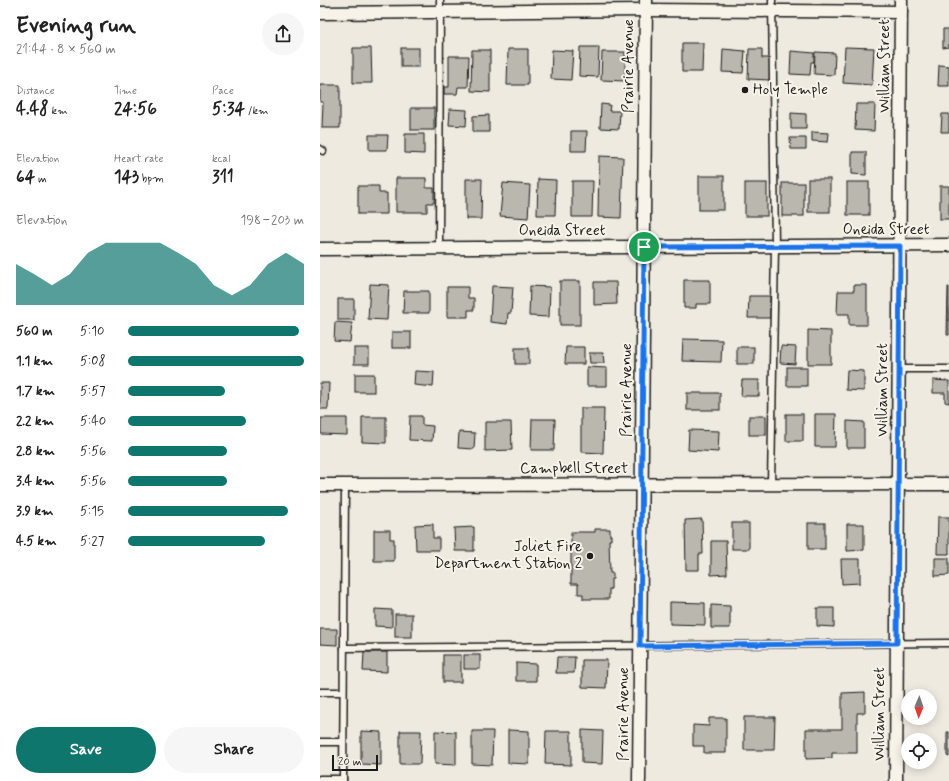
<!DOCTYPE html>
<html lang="en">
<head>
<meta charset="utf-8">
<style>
  :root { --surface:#fff; --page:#f6f6f6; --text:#222; --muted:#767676; --accent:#0f766e }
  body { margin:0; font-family:Mynerve,sans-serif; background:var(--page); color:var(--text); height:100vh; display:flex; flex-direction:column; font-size:15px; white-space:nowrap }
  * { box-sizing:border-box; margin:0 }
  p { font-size:13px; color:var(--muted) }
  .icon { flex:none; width:22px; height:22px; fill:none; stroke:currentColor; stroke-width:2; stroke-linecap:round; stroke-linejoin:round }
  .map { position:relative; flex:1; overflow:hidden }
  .side { display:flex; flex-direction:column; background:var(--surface); width:320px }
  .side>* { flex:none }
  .needle { width:26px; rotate:182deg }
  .tools { position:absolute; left:581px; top:689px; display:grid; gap:8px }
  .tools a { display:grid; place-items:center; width:36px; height:36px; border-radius:50%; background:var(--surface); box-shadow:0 2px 10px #0003; font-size:20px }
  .scale { position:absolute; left:12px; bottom:10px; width:46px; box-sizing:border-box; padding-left:4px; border:2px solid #1c1c1c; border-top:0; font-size:11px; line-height:14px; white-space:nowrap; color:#1c1c1c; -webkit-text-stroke:3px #f7f3e8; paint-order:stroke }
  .pin { position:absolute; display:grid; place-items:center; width:34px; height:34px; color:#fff; margin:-17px; border:2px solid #fff; border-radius:50%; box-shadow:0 1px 4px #0007 }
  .round { display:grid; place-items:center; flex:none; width:42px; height:42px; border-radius:21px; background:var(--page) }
  .head { display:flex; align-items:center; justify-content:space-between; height:68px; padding:0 16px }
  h1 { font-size:22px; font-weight:700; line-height:30px }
  .stats { display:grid; grid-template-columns:repeat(3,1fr); gap:6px; height:68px; padding:4px 16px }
  .stats div { display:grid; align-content:center }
  .stats b { font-size:17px; font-weight:700 }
  .stats small { font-size:11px; font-weight:400 }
  .stats p { font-size:11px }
  .chart { height:112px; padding:8px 16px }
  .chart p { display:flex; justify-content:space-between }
  .chart svg { width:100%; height:72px; margin-top:4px; fill:var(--accent); opacity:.7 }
  .button { display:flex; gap:8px; margin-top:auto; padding:8px 16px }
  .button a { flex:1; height:46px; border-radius:24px; background:var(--accent); color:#fff; font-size:16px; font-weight:700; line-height:46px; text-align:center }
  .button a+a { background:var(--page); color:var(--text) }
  ul { padding:0 16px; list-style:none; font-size:13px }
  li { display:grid; grid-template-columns:64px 48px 1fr; align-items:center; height:30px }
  li i { height:10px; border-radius:5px; background:var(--accent) }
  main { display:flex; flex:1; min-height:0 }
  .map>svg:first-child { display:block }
  .building { fill:#bab7af; stroke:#1c1c1c }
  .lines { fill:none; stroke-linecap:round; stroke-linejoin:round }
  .lane-casing { stroke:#1c1c1c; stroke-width:9 }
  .street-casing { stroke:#1c1c1c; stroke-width:15 }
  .lane { stroke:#f7f3e8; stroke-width:6 }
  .street { stroke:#f7f3e8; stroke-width:12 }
  .route-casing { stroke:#fff; stroke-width:8 }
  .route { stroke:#1a73e8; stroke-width:5 }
  .poi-dot { fill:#1c1c1c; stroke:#f7f3e8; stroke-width:1.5 }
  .labels { text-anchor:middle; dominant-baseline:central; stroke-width:4; stroke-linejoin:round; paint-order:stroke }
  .street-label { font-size:15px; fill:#1c1c1c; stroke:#f7f3e8 }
  .poi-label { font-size:15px; fill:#1c1c1c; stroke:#f7f3e8; text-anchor:start }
</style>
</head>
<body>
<main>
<section class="side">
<div class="head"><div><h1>Evening run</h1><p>21:44 · 8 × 560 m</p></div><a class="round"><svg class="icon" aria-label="share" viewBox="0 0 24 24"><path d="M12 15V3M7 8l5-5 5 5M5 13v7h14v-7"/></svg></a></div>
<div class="stats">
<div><p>Distance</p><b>4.48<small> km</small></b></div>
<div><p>Time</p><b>24:56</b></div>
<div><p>Pace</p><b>5:34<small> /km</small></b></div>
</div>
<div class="stats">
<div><p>Elevation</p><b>64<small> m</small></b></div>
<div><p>Heart rate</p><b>143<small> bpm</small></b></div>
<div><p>kcal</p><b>311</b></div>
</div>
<div class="chart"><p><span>Elevation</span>198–203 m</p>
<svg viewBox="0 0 160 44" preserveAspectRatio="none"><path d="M0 44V19L10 25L20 32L30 25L40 12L50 6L60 6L70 6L80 6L90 12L100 19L110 32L120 38L130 32L140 19L150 12L160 19V44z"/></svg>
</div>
<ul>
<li><b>560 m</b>5:10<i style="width:97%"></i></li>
<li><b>1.1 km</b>5:08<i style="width:100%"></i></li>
<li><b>1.7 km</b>5:57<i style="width:55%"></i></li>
<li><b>2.2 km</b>5:40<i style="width:67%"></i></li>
<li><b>2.8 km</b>5:56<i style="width:56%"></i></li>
<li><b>3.4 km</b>5:56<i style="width:56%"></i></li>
<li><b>3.9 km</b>5:15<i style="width:91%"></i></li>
<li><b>4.5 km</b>5:27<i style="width:78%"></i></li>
</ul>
<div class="button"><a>Save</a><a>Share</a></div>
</section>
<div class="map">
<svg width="629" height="781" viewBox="0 0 629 781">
  <rect width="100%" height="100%" fill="#eeeae0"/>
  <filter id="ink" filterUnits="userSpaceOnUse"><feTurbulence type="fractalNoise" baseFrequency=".025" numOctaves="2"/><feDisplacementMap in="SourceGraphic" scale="8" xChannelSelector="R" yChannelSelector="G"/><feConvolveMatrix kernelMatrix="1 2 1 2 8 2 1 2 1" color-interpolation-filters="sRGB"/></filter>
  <g filter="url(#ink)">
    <g class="building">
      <polygon points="623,29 629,29 629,47 623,48"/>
      <polygon points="362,43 383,43 382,72 362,72"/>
      <polygon points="260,47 279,47 278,77 259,76"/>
      <polygon points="525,47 554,48 552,85 523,83"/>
      <polygon points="33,48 51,48 52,83 33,83"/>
      <rect x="81" y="48" width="18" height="19"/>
      <polygon points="188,49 208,49 208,85 187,85"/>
      <polygon points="403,49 425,51 423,73 402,72"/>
      <polygon points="429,49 442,49 442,58 451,58 450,80 428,79"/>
      <polygon points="152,50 170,50 170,92 151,91"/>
      <polygon points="232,50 253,51 251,80 231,79"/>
      <polygon points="471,51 494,53 494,62 491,62 490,75 470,74"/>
      <polygon points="282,52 305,52 305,81 281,80"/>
      <polygon points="495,52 515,53 514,75 494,74"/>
      <polygon points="129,56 149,56 148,87 138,87 137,94 124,94 124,87 129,87"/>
      <polygon points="619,65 629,66 629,86 618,86"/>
      <polygon points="0,85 20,85 20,128 2,128 3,102 0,102"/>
      <polygon points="281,104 290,105 289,111 300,111 299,129 280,128"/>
      <polygon points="536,104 555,104 554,131 535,130"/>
      <rect x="91" y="108" width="23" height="22"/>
      <polygon points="130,109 147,110 146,126 129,125"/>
      <polygon points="471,113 486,114 486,129 471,129"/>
      <polygon points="622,114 629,114 629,132 621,132"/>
      <polygon points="169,115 169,132 153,132 153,116"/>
      <polygon points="251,131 267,131 266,151 251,151"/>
      <polygon points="492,132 509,133 508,142 492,141"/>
      <polygon points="85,134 104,134 104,154 85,153"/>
      <polygon points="49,135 68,135 67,150 49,150"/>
      <polygon points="470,138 486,138 486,149 471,149"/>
      <polygon points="532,152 546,152 546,175 532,174"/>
      <polygon points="279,156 303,157 301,218 278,217"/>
      <rect x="379" y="176" width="25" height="34"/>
      <polygon points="76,178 106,178 106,188 114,188 114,203 107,203 107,212 76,212"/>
      <polygon points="146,179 162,179 161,219 146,219"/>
      <polygon points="218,179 236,180 235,215 217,215"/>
      <rect x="488" y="179" width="22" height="33"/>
      <polygon points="252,181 273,181 272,217 252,217"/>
      <rect x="527" y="182" width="22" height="33"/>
      <polygon points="183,183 210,185 208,218 180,216"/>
      <rect x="425" y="183" width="22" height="33"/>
      <rect x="462" y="183" width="22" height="33"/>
      <polygon points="38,186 59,186 59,193 67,193 67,214 38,214"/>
      <rect x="620" y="186" width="9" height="33"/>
      <polygon points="364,280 390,280 390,304 376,304 376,308 364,308"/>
      <rect x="240" y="281" width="20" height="44"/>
      <polygon points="274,282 296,282 297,304 274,305"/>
      <polygon points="50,284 69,285 67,320 48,319"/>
      <polygon points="534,285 547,285 547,325 529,325 529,314 517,314 518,291 534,291"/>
      <polygon points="172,286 193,287 191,313 188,313 187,324 170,322"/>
      <polygon points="210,286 230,287 229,317 209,316"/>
      <polygon points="127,287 148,287 148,298 154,298 154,310 148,310 148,317 127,317"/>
      <polygon points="628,287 629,287 629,335 627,335"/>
      <polygon points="84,291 109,291 109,313 83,313"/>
      <polygon points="429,296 450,296 450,318 428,318"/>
      <rect x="18" y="299" width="16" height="21"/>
      <polygon points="15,322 32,323 30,342 14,341"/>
      <polygon points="488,330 511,331 511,364 488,364"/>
      <rect x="72" y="332" width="19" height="16"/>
      <polygon points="363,339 402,340 401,362 362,361"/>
      <polygon points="461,346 476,347 475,364 460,363"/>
      <polygon points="246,347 264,347 264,364 245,364"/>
      <rect x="417" y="347" width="17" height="17"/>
      <rect x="34" y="348" width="15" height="16"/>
      <rect x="195" y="348" width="14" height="16"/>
      <polygon points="269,353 283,353 284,363 270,363"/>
      <polygon points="267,367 287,368 287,386 267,386"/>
      <rect x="467" y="367" width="20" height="19"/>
      <polygon points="527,370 544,371 544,391 526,390"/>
      <polygon points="95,371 114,372 113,387 94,385"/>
      <rect x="35" y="374" width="19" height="18"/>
      <polygon points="422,380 439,380 439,396 421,396"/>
      <polygon points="613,380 629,381 629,403 625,402 625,393 613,393"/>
      <polygon points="0,383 9,383 8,409 0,409"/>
      <rect x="367" y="393" width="33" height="17"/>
      <polygon points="261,408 284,408 283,453 261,452"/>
      <rect x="466" y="414" width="17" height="27"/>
      <polygon points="495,414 516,414 515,447 495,447"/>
      <polygon points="90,416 102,416 102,425 113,426 112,441 89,440"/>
      <rect x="429" y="416" width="17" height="19"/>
      <polygon points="42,417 66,417 66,443 42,442"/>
      <polygon points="1,418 27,418 27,435 1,434"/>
      <polygon points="212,419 235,419 234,450 211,450"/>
      <polygon points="527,421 544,422 544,448 527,448"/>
      <polygon points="165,422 191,422 192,450 165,451"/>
      <polygon points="369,430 399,431 398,452 368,450"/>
      <polygon points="139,432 155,433 154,449 138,448"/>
      <polygon points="618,517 629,517 629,554 617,554"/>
      <polygon points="382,519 383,554 379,554 379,570 366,570 365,520"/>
      <rect x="412" y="523" width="17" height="26"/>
      <rect x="488" y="523" width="17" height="26"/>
      <polygon points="113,524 113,538 119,538 119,550 96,550 95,525"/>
      <polygon points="527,524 544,524 544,550 527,551"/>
      <polygon points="154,527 154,551 135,551 134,528"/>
      <polygon points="275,529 290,529 290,536 291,535 291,540 289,540 290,573 293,573 293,579 291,579 291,589 289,589 289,599 263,599 263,594 258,594 258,584 251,584 251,532 275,532"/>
      <polygon points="54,530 70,530 70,539 74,539 74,561 54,561"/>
      <polygon points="391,541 406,541 407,574 391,575"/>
      <polygon points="615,558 629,558 629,575 615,576"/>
      <polygon points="521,559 540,559 540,583 522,584"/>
      <polygon points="350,602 385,603 385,625 350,624"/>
      <polygon points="391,605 410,606 410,628 391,628"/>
      <polygon points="497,608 514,608 514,627 497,626"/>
      <polygon points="55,609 72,610 72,627 55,626"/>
      <rect x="75" y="614" width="17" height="23"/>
      <polygon points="0,629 17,629 17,645 0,644"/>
      <polygon points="44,652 67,652 67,672 43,671"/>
      <rect x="123" y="655" width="18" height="27"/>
      <rect x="144" y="655" width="16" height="14"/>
      <polygon points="237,657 255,657 254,673 236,673"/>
      <polygon points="262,660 287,660 286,688 262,687"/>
      <polygon points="196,663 216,664 216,681 196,681"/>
      <polygon points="545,692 545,713 537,713 537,753 512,753 512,758 486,759 486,729 522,729 522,693"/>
      <polygon points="424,717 455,717 454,750 424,750"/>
      <polygon points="389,718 406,718 406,753 384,753 384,746 373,746 373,725 389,726"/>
      <polygon points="188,730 209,731 209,764 188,763"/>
      <polygon points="262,730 283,731 282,764 262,763"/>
      <polygon points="41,731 61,732 61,765 41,764"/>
      <polygon points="80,731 101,731 100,764 80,764"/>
      <polygon points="115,731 136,732 136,765 115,764"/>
      <polygon points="152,731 173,731 172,765 152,764"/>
      <polygon points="226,731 251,731 251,765 225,764"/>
      <polygon points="627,732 629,732 629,757 627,756"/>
    </g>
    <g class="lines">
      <defs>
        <g id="lane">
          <polyline points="0,149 3,151"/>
          <polyline points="119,248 120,0"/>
          <polyline points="579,369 629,369"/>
          <polyline points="451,485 455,246 452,0"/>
          <polyline points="24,648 629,643"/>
          <polyline points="0,692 23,692"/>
          <polyline points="0,742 23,742"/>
          <polyline points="0,779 23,779"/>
          <polyline points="23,781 25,485"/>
        </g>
        <g id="street">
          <polyline points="0,13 326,10 581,12"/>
          <polyline points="0,249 629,245"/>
          <polyline points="0,485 629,484"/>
          <polyline points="319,781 326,0"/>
          <polyline points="576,781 581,0"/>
        </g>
      </defs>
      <use href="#lane" class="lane-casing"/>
      <use href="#street" class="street-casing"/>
      <use href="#lane" class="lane"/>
      <use href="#street" class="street"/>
    </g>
  </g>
  <g class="lines" filter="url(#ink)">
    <defs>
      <polygon id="route" points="580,246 577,643 320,646 324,247"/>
    </defs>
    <use href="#route" class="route-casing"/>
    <use href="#route" class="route"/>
  </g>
  <g class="poi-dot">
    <circle cx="425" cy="90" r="4"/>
    <circle cx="270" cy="556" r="4"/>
  </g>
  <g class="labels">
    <g class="street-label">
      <text transform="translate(309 66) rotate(-90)">Prairie Avenue</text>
      <text transform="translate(565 66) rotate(-90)">William Street</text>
      <text x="566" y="230">Oneida Street</text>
      <text x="242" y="231">Oneida Street</text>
      <text transform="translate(307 390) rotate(-90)">Prairie Avenue</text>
      <text transform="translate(563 390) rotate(-90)">William Street</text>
      <text x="254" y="469">Campbell Street</text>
      <text transform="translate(304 714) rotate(-90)">Prairie Avenue</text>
      <text transform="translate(560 714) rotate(-90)">William Street</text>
    </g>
    <g class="poi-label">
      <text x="433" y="90">Holy Temple</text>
      <text x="262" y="547" text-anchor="end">Joliet Fire<tspan x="262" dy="17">Department Station 2</tspan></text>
    </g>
  </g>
</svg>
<div class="tools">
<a><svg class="needle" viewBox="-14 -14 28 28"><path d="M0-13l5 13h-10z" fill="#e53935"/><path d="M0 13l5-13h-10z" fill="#767676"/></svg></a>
<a><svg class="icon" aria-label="locate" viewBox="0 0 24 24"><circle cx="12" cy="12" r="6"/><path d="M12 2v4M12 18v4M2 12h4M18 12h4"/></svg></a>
</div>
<div class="scale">20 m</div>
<div class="pin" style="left:324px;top:247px;background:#1e9e55"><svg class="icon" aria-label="arrive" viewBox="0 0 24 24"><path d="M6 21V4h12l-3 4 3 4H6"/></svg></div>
</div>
</main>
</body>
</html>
